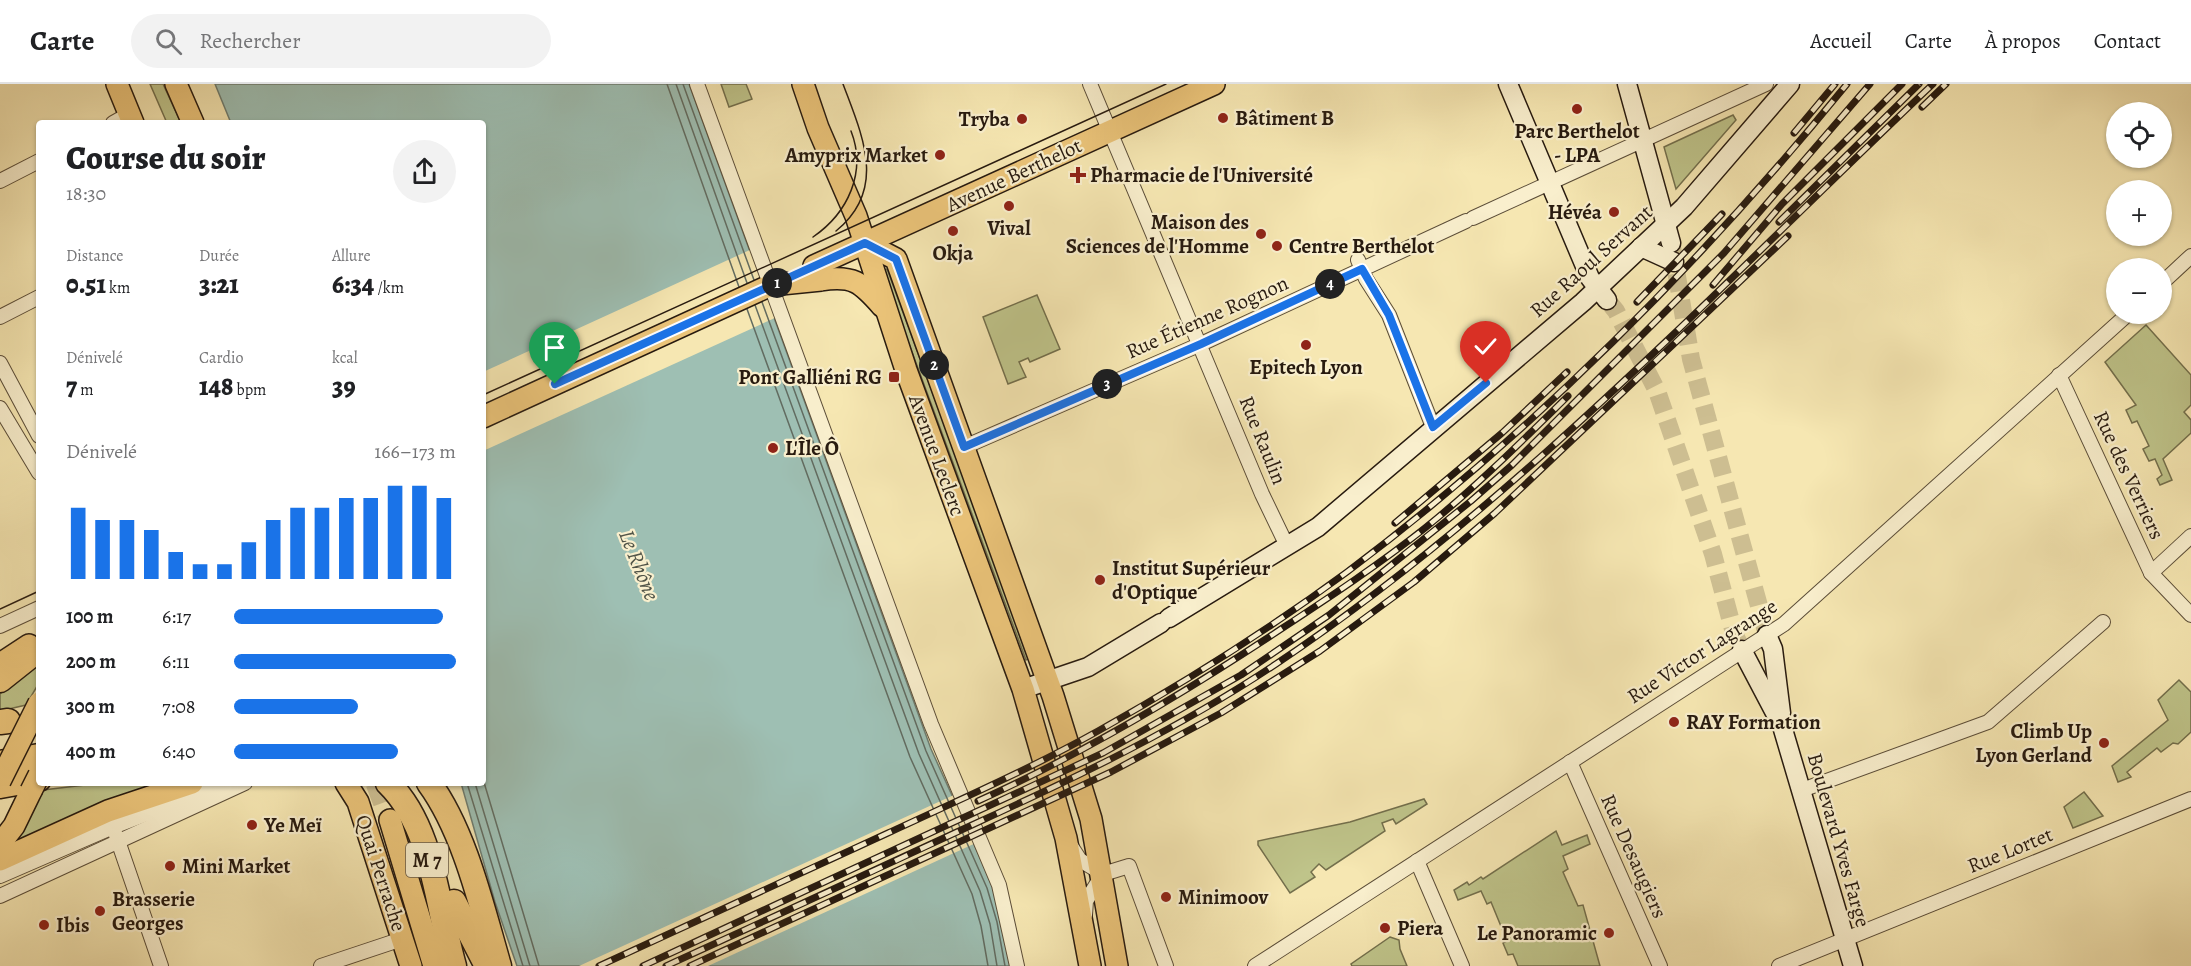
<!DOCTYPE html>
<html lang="fr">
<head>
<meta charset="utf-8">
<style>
  :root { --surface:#fff; --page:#f2f2f2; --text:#202124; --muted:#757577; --line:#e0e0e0; --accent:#1a73e8 }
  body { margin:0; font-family:Alegreya,serif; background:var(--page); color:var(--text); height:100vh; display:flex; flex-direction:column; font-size:22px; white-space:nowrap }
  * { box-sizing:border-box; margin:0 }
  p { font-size:20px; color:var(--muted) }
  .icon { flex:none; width:33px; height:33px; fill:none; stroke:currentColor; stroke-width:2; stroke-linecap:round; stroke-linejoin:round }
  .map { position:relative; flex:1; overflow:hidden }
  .drawer { position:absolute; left:36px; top:36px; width:450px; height:666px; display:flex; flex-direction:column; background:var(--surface); border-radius:6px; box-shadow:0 2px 4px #0004 }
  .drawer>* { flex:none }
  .tools { position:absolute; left:2106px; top:18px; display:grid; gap:12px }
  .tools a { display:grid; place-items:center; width:66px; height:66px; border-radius:50%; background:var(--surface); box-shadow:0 2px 4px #0004; font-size:30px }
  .pin { position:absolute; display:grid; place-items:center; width:51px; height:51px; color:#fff; margin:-62px -26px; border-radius:50% 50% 50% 0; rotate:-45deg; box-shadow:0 0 6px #0007 }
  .pin .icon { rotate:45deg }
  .km { position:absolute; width:30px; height:30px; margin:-15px; border-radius:50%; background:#222; color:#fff; font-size:16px; line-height:30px; text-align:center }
  .round { display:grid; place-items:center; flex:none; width:63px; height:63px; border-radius:32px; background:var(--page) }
  .head { display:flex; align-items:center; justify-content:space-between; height:102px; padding:0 30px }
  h1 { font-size:33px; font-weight:800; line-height:45px }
  .stats { display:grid; grid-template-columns:repeat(3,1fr); gap:9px; height:102px; padding:6px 30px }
  .stats div { display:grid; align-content:center }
  .stats b { font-size:26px; font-weight:800 }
  .stats small { font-size:16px; font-weight:400 }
  .stats p { font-size:16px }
  .chart { height:168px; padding:12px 30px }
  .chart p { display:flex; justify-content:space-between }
  .chart svg { width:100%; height:108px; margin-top:6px; stroke:var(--accent); stroke-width:6 }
  ul { padding:0 30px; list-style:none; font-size:20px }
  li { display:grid; grid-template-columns:96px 72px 1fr; align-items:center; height:45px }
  li i { height:15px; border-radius:8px; background:var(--accent) }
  header { display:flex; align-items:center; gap:36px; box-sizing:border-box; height:84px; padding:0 30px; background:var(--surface); border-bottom:2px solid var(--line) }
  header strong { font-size:28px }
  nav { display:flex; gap:33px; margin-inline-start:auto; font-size:21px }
  .search { width:420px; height:54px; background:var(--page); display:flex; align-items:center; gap:15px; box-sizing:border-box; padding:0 21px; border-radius:33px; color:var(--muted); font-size:22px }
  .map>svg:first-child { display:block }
  .green { fill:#bfc48a; stroke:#736f4c; stroke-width:1.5 }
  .water { fill:#9ebfb3; stroke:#6e7d71; stroke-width:1.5 }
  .pier { fill:#f6e7b2 }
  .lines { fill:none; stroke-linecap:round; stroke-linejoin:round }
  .shore { stroke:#626c61; stroke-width:1.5 }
  .secondary-tunnel { stroke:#cdbe91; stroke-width:18; stroke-dasharray:18 9; stroke-linecap:butt }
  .primary-tunnel { stroke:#cdbe91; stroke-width:21; stroke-dasharray:21 10; stroke-linecap:butt }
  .street-casing { stroke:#5b4d38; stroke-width:16 }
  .secondary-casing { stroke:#271a0f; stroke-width:21 }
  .primary-casing { stroke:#271a0f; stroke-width:24 }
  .highway-casing { stroke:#271a0f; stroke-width:27 }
  .street { stroke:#f9efcd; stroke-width:14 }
  .secondary { stroke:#f9efcd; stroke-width:18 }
  .primary { stroke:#ebc479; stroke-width:21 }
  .highway { stroke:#ebc479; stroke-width:24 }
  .tram { stroke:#271a0f; stroke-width:1.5 }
  .rail-casing { stroke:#271a0f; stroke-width:7 }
  .rail { stroke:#f9efcd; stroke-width:4.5; stroke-dasharray:14; stroke-linecap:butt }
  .primary-bridge-casing { stroke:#271a0f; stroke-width:24; stroke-linecap:butt }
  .primary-bridge { stroke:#ebc479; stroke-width:21 }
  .route-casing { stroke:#fff; stroke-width:12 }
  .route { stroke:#1a73e8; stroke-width:8 }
  .poi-dot { fill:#8f2418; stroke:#f9efcd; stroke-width:2 }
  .labels { text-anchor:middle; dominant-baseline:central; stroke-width:4.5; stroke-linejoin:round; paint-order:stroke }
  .shield { fill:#f9efcd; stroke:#665a48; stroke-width:1.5 }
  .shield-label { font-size:20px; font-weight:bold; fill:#271a0f }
  .poi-label { font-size:21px; font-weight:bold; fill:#271a0f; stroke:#f9efcd; text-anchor:start }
  .street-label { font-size:21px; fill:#271a0f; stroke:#f9efcd }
  .water-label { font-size:22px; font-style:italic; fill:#515448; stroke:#f9efcd }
</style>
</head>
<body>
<header>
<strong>Carte</strong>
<div class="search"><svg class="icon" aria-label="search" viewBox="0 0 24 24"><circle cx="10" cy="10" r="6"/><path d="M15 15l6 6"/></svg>Rechercher</div>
<nav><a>Accueil</a><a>Carte</a><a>À propos</a><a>Contact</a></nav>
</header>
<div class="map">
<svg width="2191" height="882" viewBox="0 0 2191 882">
  <rect width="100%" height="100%" fill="#f6e7b2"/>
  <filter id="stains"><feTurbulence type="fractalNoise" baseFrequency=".00333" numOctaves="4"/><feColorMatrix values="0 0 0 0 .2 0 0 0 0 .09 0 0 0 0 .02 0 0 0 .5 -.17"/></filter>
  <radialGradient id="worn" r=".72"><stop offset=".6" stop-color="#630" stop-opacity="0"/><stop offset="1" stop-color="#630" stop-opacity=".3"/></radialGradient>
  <g class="green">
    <polygon points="150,0 163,0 181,39 167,39"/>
    <polygon points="721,0 746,0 752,15 729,23"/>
    <polygon points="1733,31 1736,36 1676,105 1664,63"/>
    <polygon points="887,185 1030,574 1026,576 882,187"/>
    <polygon points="1037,211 1060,265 1030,278 1028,274 1019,278 1026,293 1008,300 983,233"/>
    <polygon points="2146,241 2191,291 2191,321 2184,328 2191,336 2191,349 2163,375 2172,396 2160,401 2157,395 2162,391 2155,375 2149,377 2143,365 2149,362 2137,337 2132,339 2126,326 2136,321 2105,278"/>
    <polygon points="39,578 39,599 26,621 0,627 0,610"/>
    <polygon points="2179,596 2191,608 2191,648 2178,660 2173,659 2161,668 2157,664 2127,688 2131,693 2118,698 2112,682 2168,636 2158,616"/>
    <polygon points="102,699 171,699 11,765 43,706"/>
    <polygon points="2084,708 2103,732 2073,744 2064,723"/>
    <polygon points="1424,715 1427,720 1396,740 1393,735 1382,739 1385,747 1326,786 1319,780 1311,788 1315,793 1290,809 1258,761 1258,757 1350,738"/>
    <polygon points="1556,747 1562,761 1587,751 1590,760 1563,772 1568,785 1563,788 1578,822 1583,821 1600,882 1518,882 1513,870 1508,871 1503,859 1507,857 1491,818 1487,820 1481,807 1458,816 1454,806 1467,798 1469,801 1481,793 1483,795"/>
    <polygon points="1390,853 1399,856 1400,865 1407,882 1352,882 1351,880"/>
  </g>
  <polygon class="water" points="215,0 689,0 931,665 993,802 1011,882 517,882 495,818 461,699 483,699 483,39 231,39"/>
  <g class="pier">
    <polygon points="752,165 777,233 483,367 483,288"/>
    <polygon points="956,710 978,758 708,882 579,882"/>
  </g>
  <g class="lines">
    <g class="shore">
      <polyline points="667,0 739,203"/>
      <polyline points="676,0 747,199"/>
      <polyline points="683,0 754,196"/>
      <polyline points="762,218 926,667 987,804 997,838 1005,882"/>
      <polyline points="755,221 919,670 980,807 990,840 997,882"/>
      <polyline points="747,225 910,673 972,810 981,842 988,882"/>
      <polyline points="483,695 539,882"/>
      <polyline points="467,699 523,882"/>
      <polyline points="475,699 530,882"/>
    </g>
    <g class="secondary-tunnel">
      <polyline points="1672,163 1691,275 1767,551"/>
      <polyline points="1607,216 1616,227 1657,307 1713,470 1734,549 1742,566"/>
    </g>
    <polyline class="primary-tunnel" points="376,699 390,736"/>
    <defs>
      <g id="street">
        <polyline points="697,0 931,640 999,801 1017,882"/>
        <polyline points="1090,0 1262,410 1287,462"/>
        <polyline points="113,39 129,30"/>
        <polyline points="0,97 39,77"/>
        <polyline points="1473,134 1766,0"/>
        <polyline points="1358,176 1366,195 1389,231 1433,343"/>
        <polyline points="2162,199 2191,172"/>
        <polyline points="0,233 39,213"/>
        <polyline points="0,279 39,352"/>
        <polyline points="2059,291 2151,489 2191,531"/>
        <polyline points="0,324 39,389"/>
        <polyline points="964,363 1201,260 1466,137"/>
        <polyline points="2151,489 2191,452"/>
        <polyline points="0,542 39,524"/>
        <polyline points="1570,678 1660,882"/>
        <polyline points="1802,706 1988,638 2103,538"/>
        <polyline points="116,751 161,882"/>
        <polyline points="1071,762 1080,776 1103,790"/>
        <polyline points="1417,777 1462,882"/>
        <polyline points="0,792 113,743 226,699"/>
        <polyline points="0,812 245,699"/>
        <polyline points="1085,831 1086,817 1103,790 1129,782 1166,882"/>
        <polyline points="321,882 402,855"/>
        <polyline points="1255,882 1784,540 2128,230"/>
        <polyline points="1779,882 2191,715"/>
      </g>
      <g id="secondary">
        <polyline points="1508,0 1590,194 1607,216"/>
        <polyline points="1627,0 1671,159"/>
        <polyline points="1641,163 1674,178"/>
        <polyline points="1169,534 1318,443 1583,218 1684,123 1790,0"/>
        <polyline points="1767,551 1773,565 1781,629"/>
        <polyline points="1742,566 1782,642 1853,882"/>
        <polyline points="1023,605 1088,583 1161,539"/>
      </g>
      <g id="primary">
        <polyline points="117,0 133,39"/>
        <polyline points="176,0 193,39"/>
        <polyline points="803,0 818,44 856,132 906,286 1023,605 1066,754 1090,882"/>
        <polyline points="865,159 896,175 1053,612 1091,735 1117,882"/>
        <polyline points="814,182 1214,0"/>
        <path d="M821,196C853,191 861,198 882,222"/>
        <polyline points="483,333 771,201"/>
        <polyline points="0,580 29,561"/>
        <polyline points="346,699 358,718 411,882"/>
        <polyline points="390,736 434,882"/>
        <polyline points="0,760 14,742 31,707"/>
        <polyline points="0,776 108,727 192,699"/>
      </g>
      <g id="highway">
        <polyline points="0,596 39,565"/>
        <polyline points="0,638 8,637"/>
        <polyline points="0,679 39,672"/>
        <path d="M388,699C434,744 437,823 454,882"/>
        <path d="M429,699C465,748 482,824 499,882"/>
        <polyline points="0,702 39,695"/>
        <polyline points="454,818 487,882"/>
      </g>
    </defs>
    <use href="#street" class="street-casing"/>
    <use href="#secondary" class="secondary-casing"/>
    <use href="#primary" class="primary-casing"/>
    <use href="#highway" class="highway-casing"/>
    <use href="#street" class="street"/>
    <use href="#secondary" class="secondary"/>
    <use href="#primary" class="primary"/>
    <use href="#highway" class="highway"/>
    <g class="tram">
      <path d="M836,147C888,105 862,51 843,0"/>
      <path d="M813,153C848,129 867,88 851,47"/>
      <polyline points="483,311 1166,0"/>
      <polyline points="0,525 39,507"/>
    </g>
    <defs>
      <g id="rail">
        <polyline points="1922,23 1946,0"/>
        <polyline points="1794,49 1835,0"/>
        <polyline points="1779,138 1919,0"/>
        <polyline points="1713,201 1782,120 1902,0"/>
        <polyline points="1637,218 1722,130"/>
        <polyline points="1395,439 1502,349 1567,288"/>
        <path d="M978,717C1080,671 1176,614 1269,553C1322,518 1376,483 1425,444C1476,403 1522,357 1568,312"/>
        <path d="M599,882C695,838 792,793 888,749C959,716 1030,685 1098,647C1184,599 1268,546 1347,488C1532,349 1701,179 1847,0"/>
        <polyline points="643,882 1103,669 1241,591 1329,531 1471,417 1512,381 1724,169 1870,0"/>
        <path d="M666,882C768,835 870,789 972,741C1077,693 1180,644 1276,580C1520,417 1721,200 1933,0"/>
        <polyline points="690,882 1111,688 1221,629 1320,567 1414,498 1495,429 1788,152"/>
      </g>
    </defs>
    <use href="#rail" class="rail-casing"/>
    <use href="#rail" class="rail"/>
    <defs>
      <g id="primary-bridge">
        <polyline points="771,201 821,196"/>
        <polyline points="0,697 39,619"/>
        <polyline points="31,707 39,691"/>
      </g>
    </defs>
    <use href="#primary-bridge" class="primary-bridge-casing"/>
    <use href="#primary-bridge" class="primary-bridge"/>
  </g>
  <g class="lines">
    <defs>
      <polyline id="route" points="555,300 865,159 896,175 964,363 1201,260 1362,185 1389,231 1433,343 1486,299"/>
    </defs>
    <use href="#route" class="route-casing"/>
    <use href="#route" class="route"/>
  </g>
  <g class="poi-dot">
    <circle cx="1577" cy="25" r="6"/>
    <circle cx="1223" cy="34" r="6"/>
    <circle cx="1022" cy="35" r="6"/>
    <circle cx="940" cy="71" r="6"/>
    <path d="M1075 82h6v6h6v6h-6v6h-6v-6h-6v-6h6z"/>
    <circle cx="1009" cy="122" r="6"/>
    <circle cx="1614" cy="128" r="6"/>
    <circle cx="953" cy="147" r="6"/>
    <circle cx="1261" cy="150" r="6"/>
    <circle cx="1277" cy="162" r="6"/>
    <circle cx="1306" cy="261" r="6"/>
    <rect x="888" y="287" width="12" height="12" rx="3"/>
    <circle cx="773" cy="364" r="6"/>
    <circle cx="1100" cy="496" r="6"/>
    <circle cx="1674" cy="638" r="6"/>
    <circle cx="2104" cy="659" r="6"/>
    <circle cx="252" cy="741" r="6"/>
    <circle cx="170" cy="782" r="6"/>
    <circle cx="1166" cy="813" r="6"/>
    <circle cx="100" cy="827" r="6"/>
    <circle cx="44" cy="841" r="6"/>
    <circle cx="1385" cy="844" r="6"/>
    <circle cx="1609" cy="849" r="6"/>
  </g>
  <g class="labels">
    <rect class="shield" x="406" y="759" width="42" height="34" rx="4.5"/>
    <g class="shield-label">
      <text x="427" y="776">M 7</text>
    </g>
    <g class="poi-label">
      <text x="1235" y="34">Bâtiment B</text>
      <text x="1010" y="35" text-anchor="end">Tryba</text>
      <text x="1577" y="47" text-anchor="middle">Parc Berthelot<tspan x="1577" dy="24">- LPA</tspan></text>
      <text x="928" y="71" text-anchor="end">Amyprix Market</text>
      <text x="1090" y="91">Pharmacie de l'Université</text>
      <text x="1602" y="128" text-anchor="end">Hévéa</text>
      <text x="1249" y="138" text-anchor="end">Maison des<tspan x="1249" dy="24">Sciences de l'Homme</tspan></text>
      <text x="1009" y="144" text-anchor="middle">Vival</text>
      <text x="1289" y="162">Centre Berthelot</text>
      <text x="953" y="169" text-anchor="middle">Okja</text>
      <text x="1306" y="283" text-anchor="middle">Epitech Lyon</text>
      <text x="882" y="293" text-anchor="end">Pont Galliéni RG</text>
      <text x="785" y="364">L'Île Ô</text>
      <text x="1112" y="484">Institut Supérieur<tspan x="1112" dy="24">d'Optique</tspan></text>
      <text x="1686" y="638">RAY Formation</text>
      <text x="2092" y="647" text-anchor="end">Climb Up<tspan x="2092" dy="24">Lyon Gerland</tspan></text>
      <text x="264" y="741">Ye Meï</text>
      <text x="182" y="782">Mini Market</text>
      <text x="1178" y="813">Minimoov</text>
      <text x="112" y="815">Brasserie<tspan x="112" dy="24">Georges</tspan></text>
      <text x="56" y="841">Ibis</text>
      <text x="1397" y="844">Piera</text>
      <text x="1597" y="849" text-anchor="end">Le Panoramic</text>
    </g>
    <g class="street-label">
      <text transform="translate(1014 91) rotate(-25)">Avenue Berthelot</text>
      <text transform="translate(1591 177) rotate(-42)">Rue Raoul Servant</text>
      <text transform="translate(1207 233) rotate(-24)">Rue Étienne Rognon</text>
      <text transform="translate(1263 356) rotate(68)">Rue Raulin</text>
      <text transform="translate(937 371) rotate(70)">Avenue Leclerc</text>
      <text transform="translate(2129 391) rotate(65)">Rue des Verriers</text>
      <text transform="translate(1702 567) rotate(-33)">Rue Victor Lagrange</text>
      <text transform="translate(1839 756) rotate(74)">Boulevard Yves Farge</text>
      <text transform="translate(2010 766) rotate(-22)">Rue Lortet</text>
      <text transform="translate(1634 772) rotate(66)">Rue Desaugiers</text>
      <text transform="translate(381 789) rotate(72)">Quai Perrache</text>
    </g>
    <g class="water-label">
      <text transform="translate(639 481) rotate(68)">Le Rhône</text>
    </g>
  </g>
  <rect width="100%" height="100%" filter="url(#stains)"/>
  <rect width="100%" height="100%" fill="url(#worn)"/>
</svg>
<div class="tools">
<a><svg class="icon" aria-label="locate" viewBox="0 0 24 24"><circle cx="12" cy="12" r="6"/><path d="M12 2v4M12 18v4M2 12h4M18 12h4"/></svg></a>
<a>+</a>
<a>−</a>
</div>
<div class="pin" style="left:555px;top:300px;background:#1e9e55"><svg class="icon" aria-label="arrive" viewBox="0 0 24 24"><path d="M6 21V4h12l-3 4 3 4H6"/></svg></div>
<div class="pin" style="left:1486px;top:299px;background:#d93025"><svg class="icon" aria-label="check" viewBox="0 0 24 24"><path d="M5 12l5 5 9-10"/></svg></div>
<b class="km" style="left:777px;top:199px">1</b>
<b class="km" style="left:934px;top:281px">2</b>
<b class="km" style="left:1107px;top:300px">3</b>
<b class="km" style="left:1330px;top:200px">4</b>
<section class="drawer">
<div class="head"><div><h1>Course du soir</h1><p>18:30</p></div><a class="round"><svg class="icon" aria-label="share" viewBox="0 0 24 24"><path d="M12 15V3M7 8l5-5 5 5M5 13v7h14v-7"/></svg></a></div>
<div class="stats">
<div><p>Distance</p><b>0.51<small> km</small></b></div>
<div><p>Durée</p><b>3:21</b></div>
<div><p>Allure</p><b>6:34<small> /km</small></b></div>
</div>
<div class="stats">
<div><p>Dénivelé</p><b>7<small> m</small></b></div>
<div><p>Cardio</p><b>148<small> bpm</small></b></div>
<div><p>kcal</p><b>39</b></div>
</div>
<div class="chart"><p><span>Dénivelé</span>166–173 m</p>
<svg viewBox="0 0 160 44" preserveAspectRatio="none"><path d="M5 44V15M15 44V20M25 44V20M35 44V24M45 44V33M55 44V38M65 44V38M75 44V29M85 44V20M95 44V15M105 44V15M115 44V11M125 44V11M135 44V6M145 44V6M155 44V11"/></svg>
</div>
<ul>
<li><b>100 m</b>6:17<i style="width:94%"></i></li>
<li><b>200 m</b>6:11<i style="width:100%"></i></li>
<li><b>300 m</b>7:08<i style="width:56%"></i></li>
<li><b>400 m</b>6:40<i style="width:74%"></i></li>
</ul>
</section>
</div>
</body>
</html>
